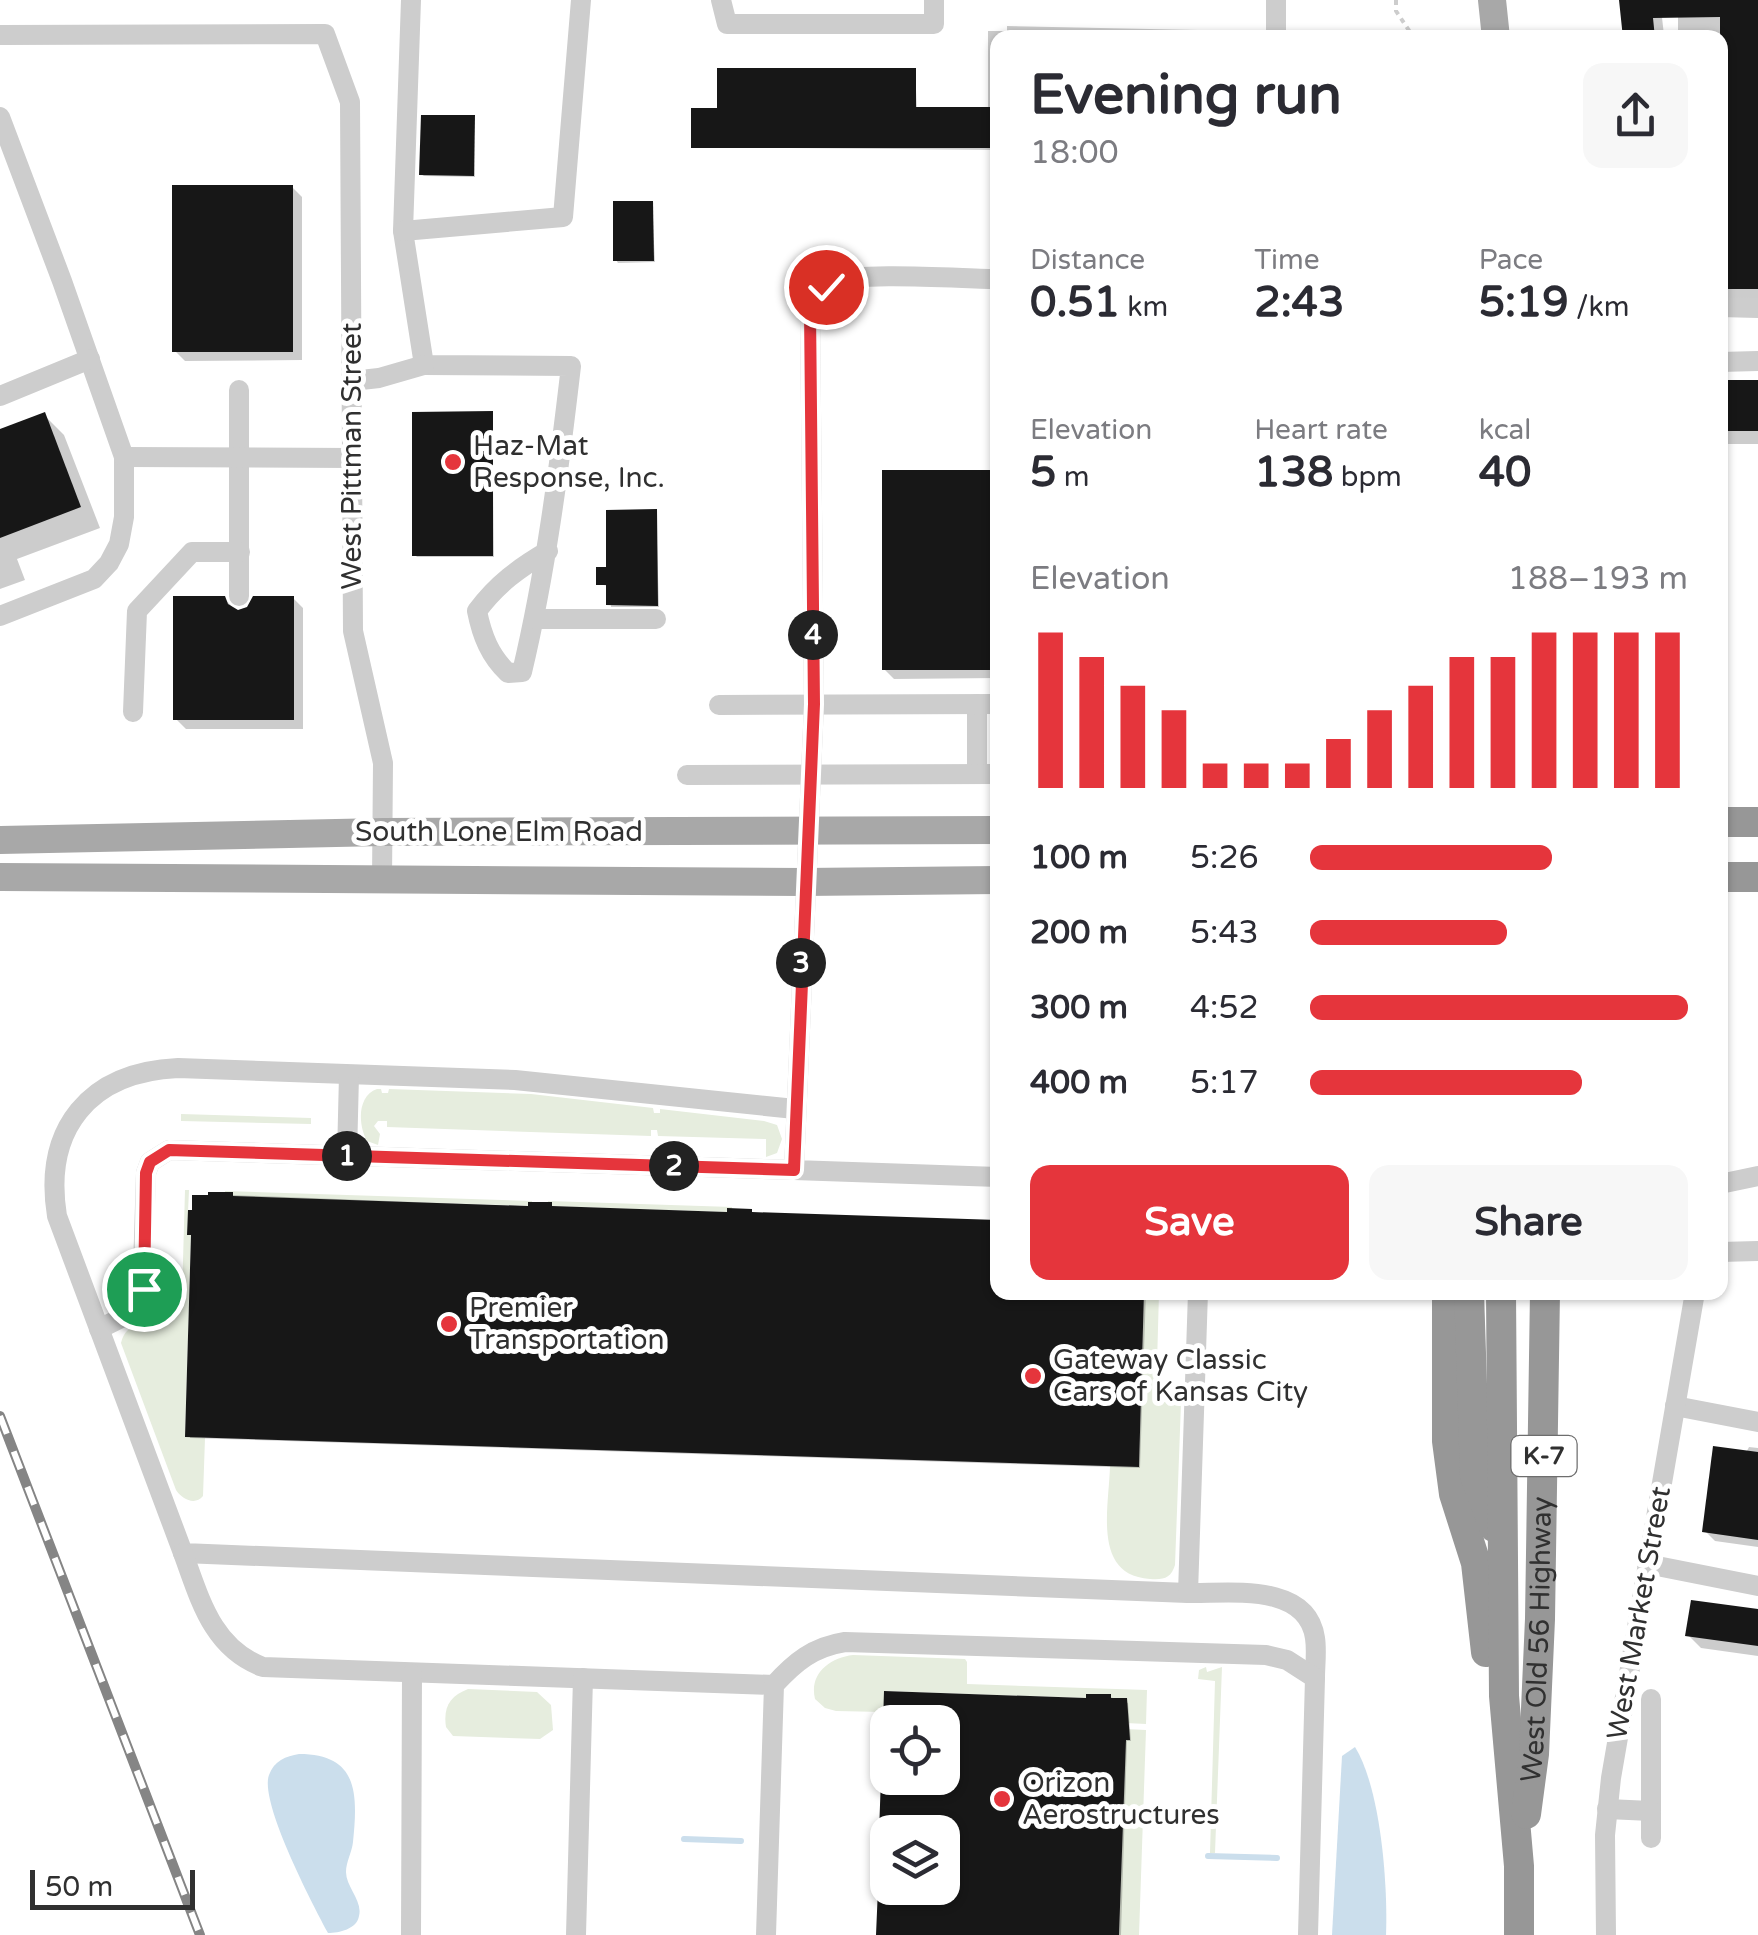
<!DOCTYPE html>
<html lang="en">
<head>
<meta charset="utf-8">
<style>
  :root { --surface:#fff; --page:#f7f7f7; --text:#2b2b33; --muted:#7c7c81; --accent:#e5353c }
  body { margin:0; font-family:"Varela Round",sans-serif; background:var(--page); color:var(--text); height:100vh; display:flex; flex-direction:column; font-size:38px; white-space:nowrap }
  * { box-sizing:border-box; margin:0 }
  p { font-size:32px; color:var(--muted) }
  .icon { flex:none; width:55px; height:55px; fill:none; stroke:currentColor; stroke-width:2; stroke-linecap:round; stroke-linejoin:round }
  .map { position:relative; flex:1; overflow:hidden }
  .drawer { position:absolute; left:990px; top:30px; width:738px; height:1270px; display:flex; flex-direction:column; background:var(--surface); border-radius:20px; box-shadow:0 2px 8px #0004 }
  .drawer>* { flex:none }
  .fabs { position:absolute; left:870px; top:1705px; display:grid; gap:20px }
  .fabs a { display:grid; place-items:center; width:90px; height:90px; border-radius:20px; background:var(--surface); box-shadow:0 2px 8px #0004; font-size:50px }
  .scale { position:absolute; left:30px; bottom:25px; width:165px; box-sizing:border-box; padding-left:10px; border:5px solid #303030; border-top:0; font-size:28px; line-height:35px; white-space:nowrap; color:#303030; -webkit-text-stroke:8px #fff; paint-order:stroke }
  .pin { position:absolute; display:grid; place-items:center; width:85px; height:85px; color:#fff; margin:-42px; border:5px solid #fff; border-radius:50%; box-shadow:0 2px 10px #0007 }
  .km { position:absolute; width:50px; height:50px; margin:-25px; border-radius:50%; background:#222; color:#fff; font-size:28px; line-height:50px; text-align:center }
  .round { display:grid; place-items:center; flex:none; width:105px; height:105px; border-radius:20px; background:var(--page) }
  .summary { display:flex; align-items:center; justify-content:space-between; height:170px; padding:0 40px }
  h1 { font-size:55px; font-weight:800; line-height:75px }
  .stats { display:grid; grid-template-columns:repeat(3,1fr); gap:15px; height:170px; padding:10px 40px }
  .stats div { display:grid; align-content:center }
  .stats b { font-size:42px; font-weight:800 }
  .stats small { font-size:28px; font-weight:400 }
  .stats p { font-size:28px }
  .chart { height:280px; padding:20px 40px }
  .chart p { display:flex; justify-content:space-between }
  .chart svg { width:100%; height:180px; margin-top:10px; stroke:var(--accent); stroke-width:6 }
  .primary-button { display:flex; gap:20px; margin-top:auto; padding:20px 40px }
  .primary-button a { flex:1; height:115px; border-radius:20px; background:var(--accent); color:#fff; font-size:40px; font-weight:800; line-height:115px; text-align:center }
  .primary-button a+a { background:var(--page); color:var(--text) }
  ul { padding:0 40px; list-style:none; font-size:32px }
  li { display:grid; grid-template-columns:160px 120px 1fr; align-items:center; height:75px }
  li i { height:25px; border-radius:12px; background:var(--accent) }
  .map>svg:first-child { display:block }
  .green { fill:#e6edde }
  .water { fill:#cbdeec }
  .shadow { fill:#0003; fill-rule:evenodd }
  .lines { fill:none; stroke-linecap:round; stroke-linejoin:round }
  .stream { stroke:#cbdeec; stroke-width:6 }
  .building { fill:#171717 }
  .path { stroke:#cdcdcd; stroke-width:4; stroke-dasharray:5 5; stroke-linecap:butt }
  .minor { stroke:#cdcdcd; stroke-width:20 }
  .major { stroke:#a8a8a8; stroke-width:28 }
  .highway { stroke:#979797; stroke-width:30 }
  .rail-casing { stroke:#858585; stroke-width:10 }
  .rail { stroke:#fff; stroke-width:6; stroke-dasharray:19; stroke-linecap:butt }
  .route-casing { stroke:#fff; stroke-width:20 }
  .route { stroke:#e5353c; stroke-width:12 }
  .poi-dot { fill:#e5353c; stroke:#fff; stroke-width:4 }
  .labels { text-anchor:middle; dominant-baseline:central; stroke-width:10; stroke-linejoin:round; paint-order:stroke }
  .shield { fill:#fff; stroke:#6e6e6e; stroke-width:2.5 }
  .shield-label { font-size:25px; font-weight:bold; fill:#303030 }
  .poi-label { font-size:28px; fill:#303030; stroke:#fff; text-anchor:start }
  .street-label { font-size:28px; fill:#303030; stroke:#fff }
</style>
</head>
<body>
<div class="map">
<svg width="1758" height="1935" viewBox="0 0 1758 1935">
  <rect width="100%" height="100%" fill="#fff"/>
  <g class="green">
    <path d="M377,1089H381L382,1093H388L389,1089L531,1094L653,1108L654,1113H660V1109L764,1121L777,1125L782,1139L777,1153L766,1157V1139L658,1136L657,1130H651V1136L387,1127V1121H378L374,1126L380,1134L378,1145L367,1141C358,1125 357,1096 377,1089Z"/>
    <polygon points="181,1114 311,1118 311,1124 181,1121"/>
    <path d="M185,1190H189L187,1235H191L185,1436L205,1438L203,1496C195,1506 182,1499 176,1490L121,1343C127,1318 150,1330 157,1297H182Z"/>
    <polygon points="225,1191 532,1201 532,1206 225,1196"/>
    <polygon points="548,1201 732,1207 732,1212 727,1212 548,1206"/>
    <path d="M1144,1293H1159L1156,1399L1181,1403L1175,1565C1171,1578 1164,1580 1150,1579C1092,1575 1109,1508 1110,1466L1139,1467Z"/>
    <path d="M853,1655L965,1659L967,1662V1684L1147,1690L1146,1724L1126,1723L1127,1699L1111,1698L1110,1694H1087L1086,1698L885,1691L883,1712L836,1711L825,1708L815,1699C809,1674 829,1658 853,1655Z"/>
    <polygon points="1206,1667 1207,1672 1222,1667 1215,1853 1210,1853 1215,1681 1198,1679 1199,1670"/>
    <path d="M468,1689L537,1692L551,1705L553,1730L540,1739L453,1736L446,1727C443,1707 450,1696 468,1689Z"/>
    <polygon points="1126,1729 1146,1730 1139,1935 1119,1935"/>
  </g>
  <g class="water">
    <path d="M1355,1747C1381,1789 1388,1886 1386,1935H1332L1342,1756Z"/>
    <path d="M299,1754C358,1754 358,1793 353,1842C352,1852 346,1862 346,1872C346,1887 363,1901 359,1916C357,1929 339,1933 328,1933C313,1905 259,1802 269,1775C274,1761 286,1756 299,1754Z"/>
  </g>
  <g class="shadow">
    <polygon points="1622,0 1660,0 1664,35 1678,34 1678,0 1758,0 1758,300 1720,300 1720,38 1625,38"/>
    <polygon points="1007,26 1198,30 1200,38 998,38 998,150 693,147 720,110 915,70 917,109 988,109 988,31 1007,31"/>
    <polygon points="474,118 475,177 424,176 421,174"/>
    <polygon points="292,187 302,197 302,360 185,361 175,351"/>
    <polygon points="652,203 655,262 618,263 616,260"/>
    <polygon points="1758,382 1758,444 1720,444 1720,383"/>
    <polygon points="492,414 494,557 417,557 415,555"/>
    <polygon points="44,415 64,435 100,528 17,559 25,580 0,589 0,432"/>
    <polygon points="998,472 998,678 894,679 884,669"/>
    <polygon points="656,512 659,607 611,607 608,586 599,584"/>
    <polygon points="224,598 236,611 293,598 303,608 303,729 186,729 176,719"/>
    <polygon points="232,1195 755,1215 998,1292 1146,1292 1140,1468 190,1438 193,1238 190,1234"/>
    <polygon points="1749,1447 1758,1448 1758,1547 1715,1541 1705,1531"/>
    <polygon points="1758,1612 1758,1656 1701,1648 1688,1635"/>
    <path d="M887,1693L1088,1700L1110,1697L1128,1703L1131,1741H1127L1121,1935H879ZM888,1722H942V1778H888ZM888,1832H942V1888H888Z"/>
  </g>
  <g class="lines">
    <g class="stream">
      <polyline points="684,1839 741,1841"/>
      <polyline points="1208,1856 1277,1858"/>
    </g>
  </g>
  <g class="building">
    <polygon points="1619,0 1758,0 1758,289 1720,289 1720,17 1653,18 1655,38 1623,38"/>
    <polygon points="717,68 916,68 916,107 998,107 998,148 691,148 691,108 717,108"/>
    <polygon points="421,115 475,115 474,176 419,175"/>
    <rect x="172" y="185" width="121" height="167"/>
    <polygon points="613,201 653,201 654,261 613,261"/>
    <rect x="1720" y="380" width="38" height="51"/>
    <polygon points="493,411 493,556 412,556 412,412"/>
    <polygon points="45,412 81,507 0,538 0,429"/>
    <rect x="882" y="470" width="116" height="200"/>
    <polygon points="657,509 658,606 606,605 606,585 596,585 596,567 606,567 606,510"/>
    <polygon points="173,596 225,596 228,604 238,610 247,607 253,596 294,596 294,720 173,720"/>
    <polygon points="208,1192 233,1192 233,1196 528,1206 528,1202 552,1202 552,1206 727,1212 727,1208 752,1209 752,1212 998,1220 998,1292 1144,1292 1139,1467 185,1437 191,1235 187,1235 188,1210 192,1210 192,1195 208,1195"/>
    <polygon points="1713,1446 1758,1452 1758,1540 1702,1532"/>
    <polygon points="1691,1600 1758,1609 1758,1646 1685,1636"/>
    <polygon points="884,1691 1086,1698 1086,1694 1111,1694 1111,1698 1127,1698 1130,1740 1126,1740 1119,1935 876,1935 878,1888 942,1888 942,1832 879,1832 881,1778 942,1778 942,1722 883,1722"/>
  </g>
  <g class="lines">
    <polyline class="path" points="1396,0 1396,11 1414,38"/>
    <g class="minor">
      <path d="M411,0L403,231L424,365L571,366C559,469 546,571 522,672L508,673C490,656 482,636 477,611C497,584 519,568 548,551"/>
      <polyline points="721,0 727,24 934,24 934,0"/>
      <polyline points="1276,0 1276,38"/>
      <polyline points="0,35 325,34 350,102 353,631 383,763 382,880"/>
      <polyline points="0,117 62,281 124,457 124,517 119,544 109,563 94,579 0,616"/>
      <polyline points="403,231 563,217 581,0"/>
      <path d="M998,279C965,279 859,271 834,282C821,288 814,298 810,311L814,704L794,1170L998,1177"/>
      <polyline points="1720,307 1758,308"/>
      <polyline points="1720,362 1758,361"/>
      <polyline points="352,381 379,378 424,365"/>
      <polyline points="239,390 239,596"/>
      <polyline points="0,396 90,359"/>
      <polyline points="124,457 353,458"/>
      <polyline points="535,619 656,619"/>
      <polyline points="977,704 977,774"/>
      <polyline points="719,705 998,704"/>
      <polyline points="133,712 137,611 192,552 240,552"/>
      <polyline points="687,775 998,774"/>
      <path d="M795,1109L515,1080L178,1068C89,1072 43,1129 57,1216L183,1553L1188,1593"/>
      <polyline points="347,1156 349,1075"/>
      <polyline points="1720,1184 1758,1176"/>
      <polyline points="1720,1252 1758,1251"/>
      <path d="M1198,1292L1188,1593C1229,1594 1307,1582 1315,1638C1317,1651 1315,1665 1315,1678"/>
      <polyline points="99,1329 137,1310 142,1301 146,1173 150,1162 169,1150 794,1170"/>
      <polyline points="1675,1406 1758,1422"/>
      <path d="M183,1553C200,1599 212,1648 263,1667L774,1685"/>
      <polyline points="1647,1564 1758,1586"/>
      <polyline points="1651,1699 1651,1838"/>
      <polyline points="1607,1809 1651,1811"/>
      <polyline points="411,1935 412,1674"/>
      <polyline points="576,1935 583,1678"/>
      <path d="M766,1935L774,1685C795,1662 813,1647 845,1642L1266,1655L1287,1660L1315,1678L1308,1935"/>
      <polyline points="1606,1935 1605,1835 1611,1778 1695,1292"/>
    </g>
    <g class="major">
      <polyline points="1492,0 1496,38"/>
      <polyline points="0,840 383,832 998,830"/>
      <polyline points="0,877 804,882 998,880"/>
    </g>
    <g class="highway">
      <polyline points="1720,822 1758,822"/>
      <polyline points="1720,877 1758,877"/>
      <polyline points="1447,1292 1447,1441 1454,1494 1476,1563 1486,1652"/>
      <polyline points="1469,1292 1475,1476 1494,1527"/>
      <polyline points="1501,1292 1504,1696 1519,1866 1519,1935"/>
      <path id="s1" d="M1526,1814L1534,1754L1540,1619L1545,1292"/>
    </g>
    <defs>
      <polyline id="rail" points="0,1416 200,1935"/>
    </defs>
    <use href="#rail" class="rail-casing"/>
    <use href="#rail" class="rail"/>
  </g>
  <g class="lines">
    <defs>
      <polyline id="route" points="144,1289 146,1173 150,1162 169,1150 794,1170 814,704 810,311 815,299 826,287"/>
    </defs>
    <use href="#route" class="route-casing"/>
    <use href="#route" class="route"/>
  </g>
  <g class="poi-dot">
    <circle cx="453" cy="462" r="10"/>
    <circle cx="449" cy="1324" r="10"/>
    <circle cx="1033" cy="1376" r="10"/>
    <circle cx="1002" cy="1799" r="10"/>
  </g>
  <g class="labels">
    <rect class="shield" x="1511.5" y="1436" width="65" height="40" rx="8"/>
    <g class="shield-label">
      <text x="1544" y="1456">K-7</text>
    </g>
    <g class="poi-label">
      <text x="473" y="446">Haz-Mat<tspan x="473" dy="32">Response, Inc.</tspan></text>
      <text x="469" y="1308">Premier<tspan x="469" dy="32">Transportation</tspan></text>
      <text x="1053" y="1360">Gateway Classic<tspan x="1053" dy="32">Cars of Kansas City</tspan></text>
      <text x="1022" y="1783">Orizon<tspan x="1022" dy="32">Aerostructures</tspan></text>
    </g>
    <g class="street-label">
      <text transform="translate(352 456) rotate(-90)">West Pittman Street</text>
      <text x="499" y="832">South Lone Elm Road</text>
      <text transform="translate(1639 1613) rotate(-80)">West Market Street</text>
      <text stroke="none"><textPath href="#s1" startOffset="175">West Old 56 Highway</textPath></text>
    </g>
  </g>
</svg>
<div class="fabs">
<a><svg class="icon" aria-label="locate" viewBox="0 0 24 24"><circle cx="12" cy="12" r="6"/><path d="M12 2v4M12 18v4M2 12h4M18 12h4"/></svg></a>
<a><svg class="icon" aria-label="layers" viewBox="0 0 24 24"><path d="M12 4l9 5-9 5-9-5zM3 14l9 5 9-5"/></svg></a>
</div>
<div class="scale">50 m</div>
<div class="pin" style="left:144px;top:1289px;background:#1e9e55"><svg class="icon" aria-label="arrive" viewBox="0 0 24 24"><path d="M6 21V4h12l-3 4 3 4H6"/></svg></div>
<div class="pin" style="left:826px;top:287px;background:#d93025"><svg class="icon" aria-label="check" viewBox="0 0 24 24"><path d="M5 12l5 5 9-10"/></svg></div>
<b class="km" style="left:347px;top:1156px">1</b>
<b class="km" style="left:674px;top:1166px">2</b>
<b class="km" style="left:801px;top:963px">3</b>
<b class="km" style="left:813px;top:635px">4</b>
<section class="drawer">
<div class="summary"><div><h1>Evening run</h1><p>18:00</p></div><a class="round"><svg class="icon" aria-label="share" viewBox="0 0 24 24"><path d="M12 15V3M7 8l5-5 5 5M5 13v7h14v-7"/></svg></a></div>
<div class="stats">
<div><p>Distance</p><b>0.51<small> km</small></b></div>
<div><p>Time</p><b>2:43</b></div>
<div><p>Pace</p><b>5:19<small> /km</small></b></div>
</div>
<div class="stats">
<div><p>Elevation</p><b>5<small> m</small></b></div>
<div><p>Heart rate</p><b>138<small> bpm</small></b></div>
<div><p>kcal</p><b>40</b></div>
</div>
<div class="chart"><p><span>Elevation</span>188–193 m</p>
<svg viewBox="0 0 160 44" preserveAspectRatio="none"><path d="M5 44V6M15 44V12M25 44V19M35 44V25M45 44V38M55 44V38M65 44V38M75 44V32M85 44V25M95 44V19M105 44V12M115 44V12M125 44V6M135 44V6M145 44V6M155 44V6"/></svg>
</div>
<ul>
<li><b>100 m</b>5:26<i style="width:64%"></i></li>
<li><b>200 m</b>5:43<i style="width:52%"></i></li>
<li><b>300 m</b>4:52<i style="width:100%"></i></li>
<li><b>400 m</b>5:17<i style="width:72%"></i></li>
</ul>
<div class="primary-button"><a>Save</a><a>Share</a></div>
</section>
</div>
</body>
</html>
